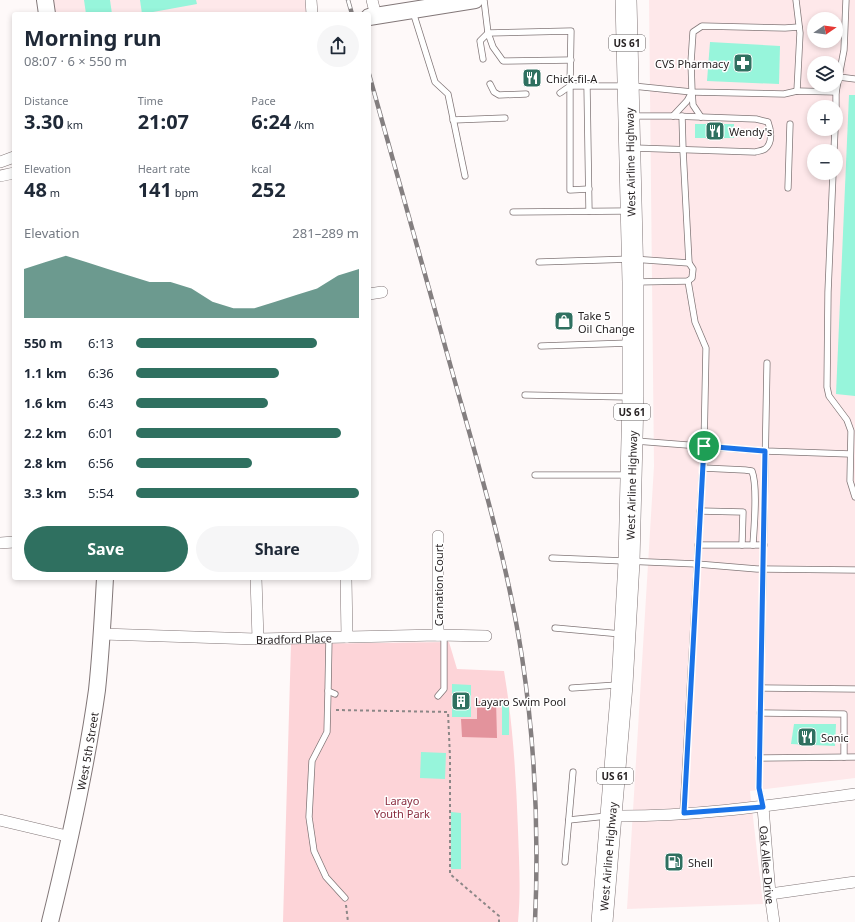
<!DOCTYPE html>
<html lang="en">
<head>
<meta charset="utf-8">
<style>
  :root { --surface:#fff; --page:#f6f6f7; --text:#1f2937; --muted:#747a83; --accent:#2f7060 }
  body { margin:0; font-family:"Noto Sans",sans-serif; background:var(--page); color:var(--text); height:100vh; display:flex; flex-direction:column; font-size:15px; white-space:nowrap }
  * { box-sizing:border-box; margin:0 }
  p { font-size:13px; color:var(--muted) }
  .icon { flex:none; width:22px; height:22px; fill:none; stroke:currentColor; stroke-width:2; stroke-linecap:round; stroke-linejoin:round }
  .map { position:relative; flex:1; overflow:hidden }
  .sheet { position:absolute; left:12px; top:12px; width:359px; height:568px; display:flex; flex-direction:column; background:var(--surface); border-radius:4px; box-shadow:0 2px 6px #0003 }
  .sheet>* { flex:none }
  .needle { width:26px; rotate:77deg }
  .fabs { position:absolute; left:807px; top:12px; display:grid; gap:8px }
  .fabs a { display:grid; place-items:center; width:36px; height:36px; border-radius:50%; background:var(--surface); box-shadow:0 2px 6px #0003; font-size:20px }
  .pin { position:absolute; display:grid; place-items:center; width:34px; height:34px; color:#fff; margin:-17px; border:2px solid #fff; border-radius:50%; box-shadow:0 1px 4px #0007 }
  .round { display:grid; place-items:center; flex:none; width:42px; height:42px; border-radius:21px; background:var(--page) }
  .head { display:flex; align-items:center; justify-content:space-between; height:68px; padding:0 12px }
  h1 { font-size:22px; font-weight:700; line-height:30px }
  .stats { display:grid; grid-template-columns:repeat(3,1fr); gap:6px; height:68px; padding:4px 12px }
  .stats div { display:grid; align-content:center }
  .stats b { font-size:20px; font-weight:700 }
  .stats small { font-size:11px; font-weight:400 }
  .stats p { font-size:11px }
  .chart { height:112px; padding:8px 12px }
  .chart p { display:flex; justify-content:space-between }
  .chart svg { width:100%; height:72px; margin-top:4px; fill:var(--accent); opacity:.7 }
  .action { display:flex; gap:8px; margin-top:auto; padding:8px 12px }
  .action a { flex:1; height:46px; border-radius:24px; background:var(--accent); color:#fff; font-size:16px; font-weight:700; line-height:46px; text-align:center }
  .action a+a { background:var(--page); color:var(--text) }
  ul { padding:0 12px; list-style:none; font-size:13px }
  li { display:grid; grid-template-columns:64px 48px 1fr; align-items:center; height:30px }
  li i { height:10px; border-radius:5px; background:var(--accent) }
  .map>svg:first-child { display:block }
  .built { fill:#fee8ea; fill-rule:evenodd }
  .green { fill:#fdd4d8 }
  .water { fill:#e3939c }
  .building { fill:#97f5db }
  .lines { fill:none; stroke-linecap:round; stroke-linejoin:round }
  .lane-casing { stroke:#827778; stroke-width:7 }
  .street-casing { stroke:#827778; stroke-width:12 }
  .secondary-casing { stroke:#827778; stroke-width:18 }
  .highway-casing { stroke:#827778; stroke-width:22 }
  .path { stroke:#8c8787; stroke-width:2; stroke-dasharray:3 3; stroke-linecap:butt }
  .lane { stroke:#fff; stroke-width:5.5 }
  .street { stroke:#fff; stroke-width:11 }
  .secondary { stroke:#fff; stroke-width:16 }
  .highway { stroke:#fff; stroke-width:21 }
  .rail-casing { stroke:#847f80; stroke-width:4.5 }
  .rail { stroke:#fff; stroke-width:3; stroke-dasharray:9; stroke-linecap:butt }
  .route-casing { stroke:#fff; stroke-width:8 }
  .route { stroke:#1a73e8; stroke-width:5 }
  .labels { text-anchor:middle; dominant-baseline:central; stroke-width:3; stroke-linejoin:round; paint-order:stroke }
  .shield { fill:#fff; stroke:#666263; stroke-width:1 }
  .shield-label { font-size:10px; font-weight:bold; fill:#241f20 }
  .poi-label { font-size:11px; fill:#241f20; stroke:#fff; text-anchor:start }
  .street-label { font-size:11px; fill:#241f20; stroke:#fff }
  .park-label { font-size:11px; fill:#892b3e; stroke:#fff }
</style>
</head>
<body>
<div class="map">
<svg width="855" height="922" viewBox="0 0 855 922">
  <rect width="100%" height="100%" fill="#fef9f9"/>
  <g class="built">
    <polygon points="45,0 311,0 312,14 47,14"/>
    <path d="M649,0H855V778L750,791L763,904L627,909L654,466ZM814,19H836V41H814ZM814,63H836V85H814ZM814,107H836V129H814ZM814,151H836V173H814Z"/>
  </g>
  <path class="green" d="M449,642L457,669L504,671C513,724 516,777 518,830C519,861 521,891 518,922H283L291,644Z"/>
  <polygon class="water" points="496,700 497,738 462,737 461,719 477,719 477,701"/>
  <g class="building">
    <polygon points="84,0 110,0 112,14 86,14"/>
    <polygon points="140,0 196,0 197,4 142,14"/>
    <polygon points="710,42 780,46 779,84 707,81"/>
    <polygon points="849,95 855,95 855,396 836,394"/>
    <rect x="695" y="124" width="39" height="14"/>
    <polygon points="452,684 471,685 471,717 452,717"/>
    <rect x="502" y="701" width="7" height="34"/>
    <polygon points="794,724 836,724 835,746 791,744"/>
    <polygon points="421,752 446,753 445,779 420,778"/>
    <polygon points="451,812 461,813 461,869 451,869"/>
  </g>
  <g class="lines">
    <defs>
      <g id="lane">
        <polyline points="484,0 488,33 493,47 503,61 571,60"/>
        <polyline points="796,0 800,33 797,91"/>
        <polyline points="413,12 435,82 448,94 465,176"/>
        <polyline points="799,27 785,28 702,26 693,32 691,62 692,92 784,94 797,91 836,92"/>
        <polyline points="483,59 480,41 488,33 571,31 570,86 587,86"/>
        <polyline points="839,77 855,79"/>
        <polyline points="490,84 494,92 499,95 526,94"/>
        <polyline points="570,86 570,190 589,189"/>
        <polyline points="633,86 692,92"/>
        <polyline points="692,92 693,105 701,117"/>
        <polyline points="560,93 570,86"/>
        <polyline points="836,107 836,92 844,50 846,0"/>
        <path d="M632,116H673L756,119L768,122C771,130 773,143 765,149C762,151 758,151 755,152L634,148"/>
        <polyline points="673,116 687,101 692,92"/>
        <polyline points="682,116 683,150 689,263"/>
        <polyline points="453,120 505,118"/>
        <polyline points="834,151 835,129"/>
        <polyline points="833,173 828,292 827,387 829,396 847,420 851,431 850,481 855,497"/>
        <polyline points="788,188 790,124"/>
        <polyline points="589,211 587,86 624,86"/>
        <polyline points="513,212 627,211"/>
        <polyline points="539,262 632,259 689,263 693,269 692,278 688,281 636,282"/>
        <polyline points="541,346 630,343"/>
        <polyline points="525,395 628,397"/>
        <polyline points="636,441 765,451 850,454"/>
        <path d="M703,468L745,470L752,471C758,487 754,527 753,545"/>
        <polyline points="535,475 626,475"/>
        <polyline points="700,511 743,512 742,545"/>
        <polyline points="698,545 764,545"/>
        <polyline points="552,558 697,564 757,569 855,570"/>
        <polyline points="555,628 621,634"/>
        <polyline points="329,638 328,691 335,694"/>
        <polyline points="572,688 617,685"/>
        <polyline points="761,688 855,689"/>
        <polyline points="328,691 327,732 312,761 309,817 314,851 326,877 345,898"/>
        <polyline points="438,696 444,689 444,635"/>
        <polyline points="760,713 844,714 844,757"/>
        <polyline points="759,758 855,757"/>
        <polyline points="763,807 759,788 767,363"/>
        <polyline points="683,813 704,446 706,348 695,322 688,281"/>
        <polyline points="569,820 607,816"/>
        <polyline points="565,862 573,772"/>
      </g>
      <g id="street">
        <polyline points="311,0 312,14"/>
        <polyline points="372,0 376,16"/>
        <polyline points="0,162 14,157"/>
        <polyline points="0,176 14,173"/>
        <polyline points="369,294 382,292"/>
        <polyline points="438,536 438,635"/>
        <polyline points="0,543 14,542"/>
        <polyline points="256,578 258,639"/>
        <polyline points="346,578 347,637"/>
        <path id="s1" d="M102,634L258,639L438,635L486,636"/>
        <path id="s2" d="M763,807L770,894L774,922"/>
        <path d="M612,816C693,817 774,805 855,794"/>
        <polyline points="0,820 71,837"/>
        <polyline points="770,894 855,882"/>
      </g>
      <g id="secondary">
        <polyline points="45,0 47,14"/>
        <polyline points="369,17 475,0"/>
        <path id="s3" d="M50,922C69,845 86,769 97,690C101,653 103,615 105,578"/>
      </g>
      <g id="highway">
        <path id="s4" d="M602,922L622,685L629,562L633,397V282L626,0"/>
      </g>
    </defs>
    <use href="#lane" class="lane-casing"/>
    <use href="#street" class="street-casing"/>
    <use href="#secondary" class="secondary-casing"/>
    <use href="#highway" class="highway-casing"/>
    <g class="path">
      <polyline points="336,710 448,712 450,757 450,874 499,916 499,922"/>
      <polyline points="346,905 348,922"/>
    </g>
    <use href="#lane" class="lane"/>
    <use href="#street" class="street"/>
    <use href="#secondary" class="secondary"/>
    <use href="#highway" class="highway"/>
    <defs>
      <g id="rail">
        <polyline points="348,0 352,14"/>
        <path d="M369,74C398,179 428,284 457,389C482,477 508,566 522,657C535,744 539,833 535,922"/>
      </g>
    </defs>
    <use href="#rail" class="rail-casing"/>
    <use href="#rail" class="rail"/>
  </g>
  <g class="lines">
    <defs>
      <polygon id="route" points="704,446 765,451 759,788 763,807 684,813"/>
    </defs>
    <use href="#route" class="route-casing"/>
    <use href="#route" class="route"/>
  </g>
  <defs>
    <symbol id="pharmacy-square" viewBox="-11 -11 22 22"><rect x="-9" y="-9" width="18" height="18" rx="4" fill="#2f7060" stroke="#fff"/><path d="M-2-6h4v4h4v4h-4v4h-4v-4h-4v-4h4Z" fill="#fff"/></symbol>
    <symbol id="restaurant-square" viewBox="-11 -11 22 22"><rect x="-9" y="-9" width="18" height="18" rx="4" fill="#2f7060" stroke="#fff"/><path d="M-5-6h1v4h1v-4h1v4h1v-4h1v5L-1.5 .5V6h-2V.5L-5-1ZM5-6V6H3V1.5H1.5Q1.5-4 5-6Z" fill="#fff"/></symbol>
    <symbol id="shop-square" viewBox="-11 -11 22 22"><rect x="-9" y="-9" width="18" height="18" rx="4" fill="#2f7060" stroke="#fff"/><path d="M-5-2.5h2.3a2.7 3.5 0 0 1 5.4 0H5L5.5 6h-11ZM-1.5-2.5h3a1.5 2.3 0 0 0-3 0Z" fill="#fff"/></symbol>
    <symbol id="building-square" viewBox="-11 -11 22 22"><rect x="-9" y="-9" width="18" height="18" rx="4" fill="#2f7060" stroke="#fff"/><path d="M-4-6H4V6H1V3H-1V6H-4ZM-2.5-4.3h1.7v1.8h-1.7ZM.8-4.3h1.7v1.8H.8ZM-2.5-1h1.7V.8h-1.7ZM.8-1h1.7V.8H.8Z" fill="#fff"/></symbol>
    <symbol id="fuel-square" viewBox="-11 -11 22 22"><rect x="-9" y="-9" width="18" height="18" rx="4" fill="#2f7060" stroke="#fff"/><path d="M-5.5-6h7V0h2V4h1.3V-2.5L3-4.5l.8-.8L6-3V5H2.5V1h-1V6h-7ZM-4.2-4.7v3.2H.2V-4.7Z" fill="#fff"/></symbol>
  </defs>
  <g fill-rule="evenodd">
    <use href="#pharmacy-square" x="732" y="52" width="22" height="22"/>
    <use href="#restaurant-square" x="521" y="67" width="22" height="22"/>
    <use href="#restaurant-square" x="704" y="120" width="22" height="22"/>
    <use href="#shop-square" x="553" y="310" width="22" height="22"/>
    <use href="#building-square" x="450" y="690" width="22" height="22"/>
    <use href="#restaurant-square" x="796" y="726" width="22" height="22"/>
    <use href="#fuel-square" x="663" y="851" width="22" height="22"/>
  </g>
  <g class="labels">
    <g class="shield">
      <rect x="609" y="35" width="36" height="16" rx="3"/>
      <rect x="614" y="404" width="36" height="16" rx="3"/>
      <rect x="597" y="768" width="36" height="16" rx="3"/>
    </g>
    <g class="shield-label">
      <text x="627" y="43">US 61</text>
      <text x="632" y="412">US 61</text>
      <text x="615" y="776">US 61</text>
    </g>
    <g class="poi-label">
      <text x="729" y="63" text-anchor="end">CVS Pharmacy</text>
      <text x="546" y="78">Chick-fil-A</text>
      <text x="729" y="131">Wendy's</text>
      <text x="578" y="315">Take 5<tspan x="578" dy="13">Oil Change</tspan></text>
      <text x="475" y="701">Layaro Swim Pool</text>
      <text x="821" y="737">Sonic</text>
      <text x="688" y="862">Shell</text>
    </g>
    <g class="street-label">
      <text transform="translate(630 162) rotate(-91)">West Airline Highway</text>
      <text stroke="none"><textPath href="#s4" startOffset="438">West Airline Highway</textPath></text>
      <text transform="translate(438 585) rotate(-90)">Carnation Court</text>
      <text stroke="none"><textPath href="#s1" startOffset="192">Bradford Place</textPath></text>
      <text stroke="none"><textPath href="#s3" startOffset="175">West 5th Street</textPath></text>
      <text stroke="none"><textPath href="#s4" startOffset="66">West Airline Highway</textPath></text>
      <text stroke="none"><textPath href="#s2" startOffset="58">Oak Allee Drive</textPath></text>
    </g>
    <g class="park-label">
      <text x="402" y="800">Larayo<tspan x="402" dy="13">Youth Park</tspan></text>
    </g>
  </g>
</svg>
<div class="fabs">
<a><svg class="needle" viewBox="-14 -14 28 28"><path d="M0-13l5 13h-10z" fill="#e53935"/><path d="M0 13l5-13h-10z" fill="#747a83"/></svg></a>
<a><svg class="icon" aria-label="layers" viewBox="0 0 24 24"><path d="M12 4l9 5-9 5-9-5zM3 14l9 5 9-5"/></svg></a>
<a>+</a>
<a>−</a>
</div>
<div class="pin" style="left:704px;top:446px;background:#1e9e55"><svg class="icon" aria-label="arrive" viewBox="0 0 24 24"><path d="M6 21V4h12l-3 4 3 4H6"/></svg></div>
<section class="sheet">
<div class="head"><div><h1>Morning run</h1><p>08:07 · 6 × 550 m</p></div><a class="round"><svg class="icon" aria-label="share" viewBox="0 0 24 24"><path d="M12 15V3M7 8l5-5 5 5M5 13v7h14v-7"/></svg></a></div>
<div class="stats">
<div><p>Distance</p><b>3.30<small> km</small></b></div>
<div><p>Time</p><b>21:07</b></div>
<div><p>Pace</p><b>6:24<small> /km</small></b></div>
</div>
<div class="stats">
<div><p>Elevation</p><b>48<small> m</small></b></div>
<div><p>Heart rate</p><b>141<small> bpm</small></b></div>
<div><p>kcal</p><b>252</b></div>
</div>
<div class="chart"><p><span>Elevation</span>281–289 m</p>
<svg viewBox="0 0 160 44" preserveAspectRatio="none"><path d="M0 44V14L10 10L20 6L30 10L40 14L50 18L60 22L70 22L80 26L90 34L100 38L110 38L120 34L130 30L140 26L150 18L160 14V44z"/></svg>
</div>
<ul>
<li><b>550 m</b>6:13<i style="width:81%"></i></li>
<li><b>1.1 km</b>6:36<i style="width:64%"></i></li>
<li><b>1.6 km</b>6:43<i style="width:59%"></i></li>
<li><b>2.2 km</b>6:01<i style="width:92%"></i></li>
<li><b>2.8 km</b>6:56<i style="width:52%"></i></li>
<li><b>3.3 km</b>5:54<i style="width:100%"></i></li>
</ul>
<div class="action"><a>Save</a><a>Share</a></div>
</section>
</div>
</body>
</html>
